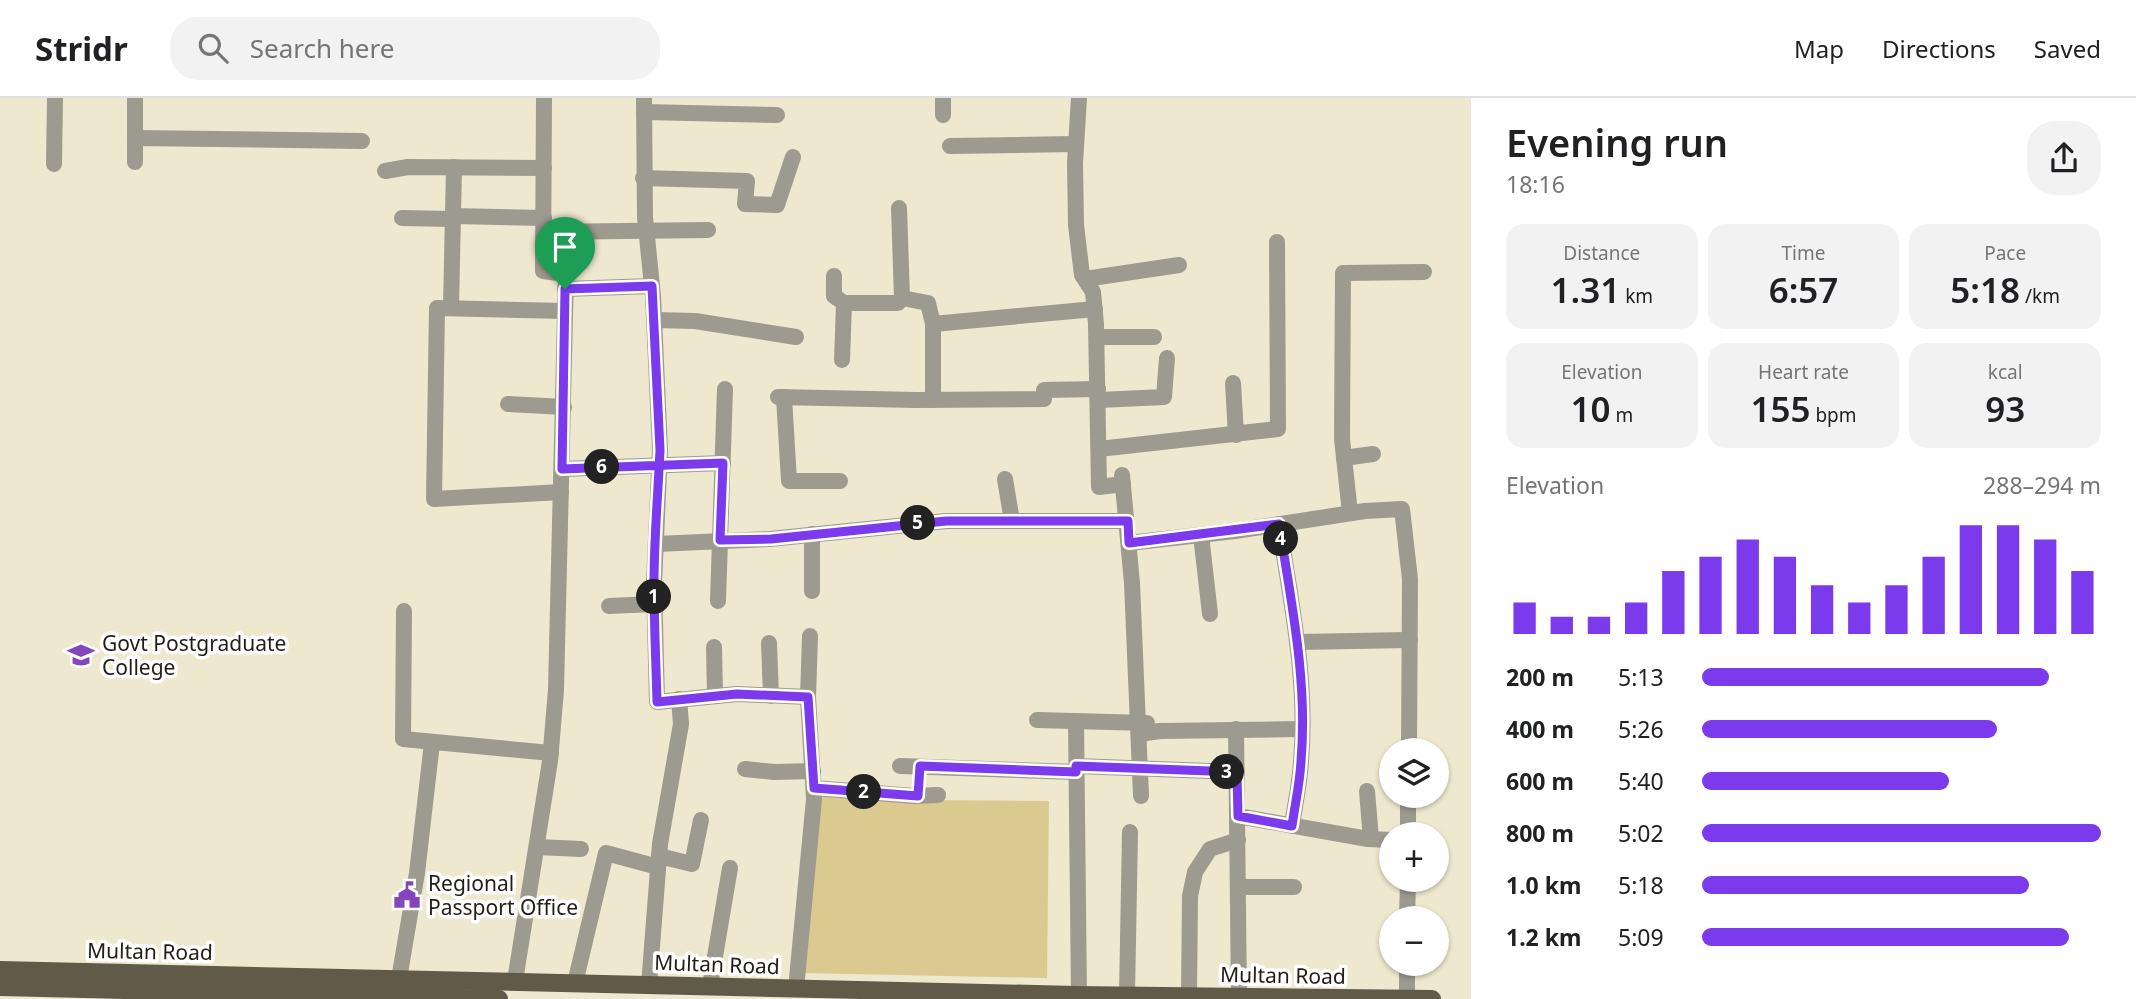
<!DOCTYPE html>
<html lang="en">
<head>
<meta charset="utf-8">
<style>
  :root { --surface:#fff; --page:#f2f2f2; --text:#202124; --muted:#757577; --line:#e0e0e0; --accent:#7c3aed }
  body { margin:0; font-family:"Noto Sans",sans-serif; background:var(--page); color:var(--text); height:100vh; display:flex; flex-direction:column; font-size:26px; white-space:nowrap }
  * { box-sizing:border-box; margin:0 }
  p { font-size:23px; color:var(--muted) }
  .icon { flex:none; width:38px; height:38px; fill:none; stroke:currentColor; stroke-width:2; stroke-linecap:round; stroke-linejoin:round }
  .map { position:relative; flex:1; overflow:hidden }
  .panel { display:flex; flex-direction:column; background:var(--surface); width:665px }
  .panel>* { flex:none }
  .buttons { position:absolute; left:1379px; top:640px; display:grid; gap:14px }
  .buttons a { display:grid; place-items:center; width:70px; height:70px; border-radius:50%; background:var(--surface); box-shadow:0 2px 5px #0004; font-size:35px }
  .pin { position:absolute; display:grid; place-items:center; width:60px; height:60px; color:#fff; margin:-72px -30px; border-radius:50% 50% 50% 0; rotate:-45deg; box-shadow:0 0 7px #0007 }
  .pin .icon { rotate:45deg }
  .km { position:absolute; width:35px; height:35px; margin:-18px; border-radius:50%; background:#222; color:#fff; font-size:19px; line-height:35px; text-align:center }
  .round { display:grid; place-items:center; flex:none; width:74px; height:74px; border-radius:28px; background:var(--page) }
  .headline { display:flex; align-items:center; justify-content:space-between; height:119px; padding:0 35px }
  h1 { font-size:38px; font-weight:600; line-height:52px }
  .figures { display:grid; grid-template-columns:repeat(3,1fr); gap:10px; height:119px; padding:7px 35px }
  .figures div { display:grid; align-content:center; border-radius:18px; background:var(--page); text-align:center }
  .figures b { font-size:35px; font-weight:600 }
  .figures small { font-size:19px; font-weight:400 }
  .figures p { font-size:19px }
  .chart { height:196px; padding:14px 35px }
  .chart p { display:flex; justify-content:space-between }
  .chart svg { width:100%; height:126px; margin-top:7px; stroke:var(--accent); stroke-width:6 }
  ul { padding:0 35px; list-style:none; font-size:23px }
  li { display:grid; grid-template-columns:112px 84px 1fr; align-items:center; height:52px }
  li i { height:18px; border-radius:9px; background:var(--accent) }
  header { display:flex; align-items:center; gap:42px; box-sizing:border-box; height:98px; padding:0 35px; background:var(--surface); border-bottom:2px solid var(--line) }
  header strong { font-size:33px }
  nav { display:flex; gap:38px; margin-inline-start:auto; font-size:24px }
  .search { width:490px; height:63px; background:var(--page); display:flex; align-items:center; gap:18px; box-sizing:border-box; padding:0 24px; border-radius:28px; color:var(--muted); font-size:26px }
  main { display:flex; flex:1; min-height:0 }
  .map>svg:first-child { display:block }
  .green { fill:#daca8f }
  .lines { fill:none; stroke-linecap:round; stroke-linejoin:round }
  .minor { stroke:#9d9a90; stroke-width:16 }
  .major { stroke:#605b49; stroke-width:18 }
  .route-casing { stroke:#fff; stroke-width:14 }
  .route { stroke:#7c3aed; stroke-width:9 }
  .labels { text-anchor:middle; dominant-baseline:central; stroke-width:7; stroke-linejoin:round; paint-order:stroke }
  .poi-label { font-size:21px; fill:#211e15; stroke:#fff; text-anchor:start }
  .street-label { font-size:21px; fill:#211e15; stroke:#fff }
</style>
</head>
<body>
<header>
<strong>Stridr</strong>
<div class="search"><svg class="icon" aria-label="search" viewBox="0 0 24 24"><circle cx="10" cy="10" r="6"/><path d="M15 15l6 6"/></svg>Search here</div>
<nav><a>Map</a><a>Directions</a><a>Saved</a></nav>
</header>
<main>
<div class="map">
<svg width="1471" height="901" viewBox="0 0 1471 901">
  <rect width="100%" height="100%" fill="#eee8ce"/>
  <polygon class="green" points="818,696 919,702 1049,703 1047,880 802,875"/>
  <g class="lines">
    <g class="minor">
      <polyline points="135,0 135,64"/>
      <polyline points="644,0 645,119 653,198 660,352 654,485 657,604 737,596 808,599"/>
      <polyline points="1079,0 1075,65 1076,127 1082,177 1093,194 1096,226 1099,389 1123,386"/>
      <polyline points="644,14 777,17"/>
      <polyline points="943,17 943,0"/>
      <polyline points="135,40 362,43"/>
      <polyline points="950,48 1075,46"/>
      <polyline points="54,66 55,0"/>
      <polyline points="385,73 408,69 544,70"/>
      <polyline points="643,80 747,83 745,106 777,107 793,59"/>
      <polyline points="899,110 902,200"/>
      <polyline points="453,118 544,120"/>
      <polyline points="402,120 453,121"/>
      <polyline points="544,134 708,132"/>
      <polyline points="834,178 834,198 844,205 842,262"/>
      <polyline points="1085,181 1179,167"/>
      <polyline points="565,191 652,188"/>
      <polyline points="844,205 898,205 902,200 928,205 933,226 933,302"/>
      <polyline points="451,210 454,69"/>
      <polyline points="655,222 695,223 796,239"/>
      <polyline points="933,226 1095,211"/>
      <polyline points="1097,239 1154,239"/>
      <polyline points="1233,285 1236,337"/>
      <polyline points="778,299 916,302 1044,301 1044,292 1098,291"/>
      <polyline points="784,299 789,383 840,383"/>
      <polyline points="1099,302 1164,299 1167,260"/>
      <polyline points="508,306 564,309"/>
      <polyline points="1099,351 1278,331 1277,144"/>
      <polyline points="1344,360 1373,356"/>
      <polyline points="562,371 723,365"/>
      <polyline points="1122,377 1132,485 1141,698"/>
      <polyline points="1005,381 1012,423"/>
      <polyline points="561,394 434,401 437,210 565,213"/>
      <polyline points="1350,415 1342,341 1343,175 1424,174"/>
      <path d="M1279,426C1291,504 1308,584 1301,663C1300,685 1295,706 1292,728"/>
      <polyline points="1201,437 1210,516"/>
      <polyline points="1129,445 1235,433 1365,413 1402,411 1410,481 1409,653"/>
      <polyline points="656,446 770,441 946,423 1127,423"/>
      <polyline points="812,493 812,436"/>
      <polyline points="718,503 725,291"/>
      <polyline points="609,508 654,506"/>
      <polyline points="404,513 403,641 551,655"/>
      <polyline points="1297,544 1410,542"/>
      <polyline points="769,545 771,598"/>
      <polyline points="714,549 715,597"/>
      <polyline points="1037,622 1147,625"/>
      <polyline points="1076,623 1079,897"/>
      <polyline points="1236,631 1239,899"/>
      <polyline points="1139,636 1160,633 1302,631"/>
      <polyline points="900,668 1076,674"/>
      <polyline points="1076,668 1237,674"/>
      <polyline points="745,671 774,674 813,673"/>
      <polyline points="814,690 914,698 938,697"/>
      <polyline points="1367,693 1371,741"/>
      <polyline points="1238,718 1368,741 1391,742"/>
      <polyline points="1408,737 1408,698"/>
      <polyline points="537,749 581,751"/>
      <polyline points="659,758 692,766 701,722"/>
      <polyline points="1238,789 1294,789"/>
      <polyline points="1407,821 1408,782"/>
      <polyline points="399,881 417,775 432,645"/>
      <polyline points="515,883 550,663 556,592 566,176 543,173 544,0"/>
      <polyline points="575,885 606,755 658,769"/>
      <polyline points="649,887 660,746 681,626 679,601"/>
      <polyline points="710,888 730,770"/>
      <polyline points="796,891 814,701 808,599 810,538"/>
      <polyline points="1127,897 1130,734"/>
      <polyline points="1189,898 1190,798 1195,774 1210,751 1238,742"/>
      <polyline points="1407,901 1407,866"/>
    </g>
    <g class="major">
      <polyline points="0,872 1076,897 1432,901"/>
      <polyline points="0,889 499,901"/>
    </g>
  </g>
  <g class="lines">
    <defs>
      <path id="route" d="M565,191L652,188L660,352C658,396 654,441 654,486C654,525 656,565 657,604L737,596L808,599L814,690L918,698L920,668L1076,674V668L1237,674L1238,718L1292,728C1295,706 1300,685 1301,663C1308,584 1291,503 1279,426L1129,445L1128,423H946L771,441L720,442L723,365L562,371L565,191"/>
    </defs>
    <use href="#route" class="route-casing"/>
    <use href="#route" class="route"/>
  </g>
  <defs>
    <symbol id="university-bare" viewBox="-9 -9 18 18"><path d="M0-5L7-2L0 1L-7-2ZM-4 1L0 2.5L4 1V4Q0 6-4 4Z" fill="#8346bc" stroke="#fff" stroke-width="2.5" paint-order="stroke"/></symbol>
    <symbol id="civic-bare" viewBox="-9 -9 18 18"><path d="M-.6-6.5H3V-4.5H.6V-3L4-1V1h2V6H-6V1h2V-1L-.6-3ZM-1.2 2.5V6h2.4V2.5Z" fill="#8346bc" stroke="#fff" stroke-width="2.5" paint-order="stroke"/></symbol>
  </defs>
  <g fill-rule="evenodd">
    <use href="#university-bare" x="62" y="538" width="38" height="38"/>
    <use href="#civic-bare" x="388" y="778" width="38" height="38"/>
  </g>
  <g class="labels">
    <g class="poi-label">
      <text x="102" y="545">Govt Postgraduate<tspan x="102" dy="24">College</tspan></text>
      <text x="428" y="785">Regional<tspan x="428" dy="24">Passport Office</tspan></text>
    </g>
    <g class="street-label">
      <text transform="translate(150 853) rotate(1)">Multan Road</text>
      <text transform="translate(717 866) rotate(2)">Multan Road</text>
      <text transform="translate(1283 877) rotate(1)">Multan Road</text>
    </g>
  </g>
</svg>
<div class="buttons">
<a><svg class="icon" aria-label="layers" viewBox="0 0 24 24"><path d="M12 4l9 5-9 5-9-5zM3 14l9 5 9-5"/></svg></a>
<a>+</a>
<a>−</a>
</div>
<div class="pin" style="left:565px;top:191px;background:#1e9e55"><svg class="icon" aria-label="arrive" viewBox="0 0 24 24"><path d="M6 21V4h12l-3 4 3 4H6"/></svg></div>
<b class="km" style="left:654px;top:499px">1</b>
<b class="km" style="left:864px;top:694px">2</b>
<b class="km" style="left:1227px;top:674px">3</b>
<b class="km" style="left:1281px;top:441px">4</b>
<b class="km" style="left:918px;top:425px">5</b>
<b class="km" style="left:602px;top:369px">6</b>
</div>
<section class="panel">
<div class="headline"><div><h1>Evening run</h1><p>18:16</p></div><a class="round"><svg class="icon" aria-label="share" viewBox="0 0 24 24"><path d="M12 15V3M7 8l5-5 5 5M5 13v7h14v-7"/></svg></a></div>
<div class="figures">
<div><p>Distance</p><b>1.31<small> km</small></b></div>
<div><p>Time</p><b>6:57</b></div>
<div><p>Pace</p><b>5:18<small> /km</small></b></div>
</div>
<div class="figures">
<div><p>Elevation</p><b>10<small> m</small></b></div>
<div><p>Heart rate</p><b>155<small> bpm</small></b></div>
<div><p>kcal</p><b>93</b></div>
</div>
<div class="chart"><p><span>Elevation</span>288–294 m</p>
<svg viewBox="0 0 160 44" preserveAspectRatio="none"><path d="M5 44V33M15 44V38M25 44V38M35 44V33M45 44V22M55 44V17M65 44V11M75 44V17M85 44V27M95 44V33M105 44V27M115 44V17M125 44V6M135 44V6M145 44V11M155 44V22"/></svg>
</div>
<ul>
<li><b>200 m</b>5:13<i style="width:87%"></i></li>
<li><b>400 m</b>5:26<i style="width:74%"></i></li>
<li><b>600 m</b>5:40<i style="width:62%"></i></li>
<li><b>800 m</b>5:02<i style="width:100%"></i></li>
<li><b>1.0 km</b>5:18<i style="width:82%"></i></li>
<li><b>1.2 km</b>5:09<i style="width:92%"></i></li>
</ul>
</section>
</main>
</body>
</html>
